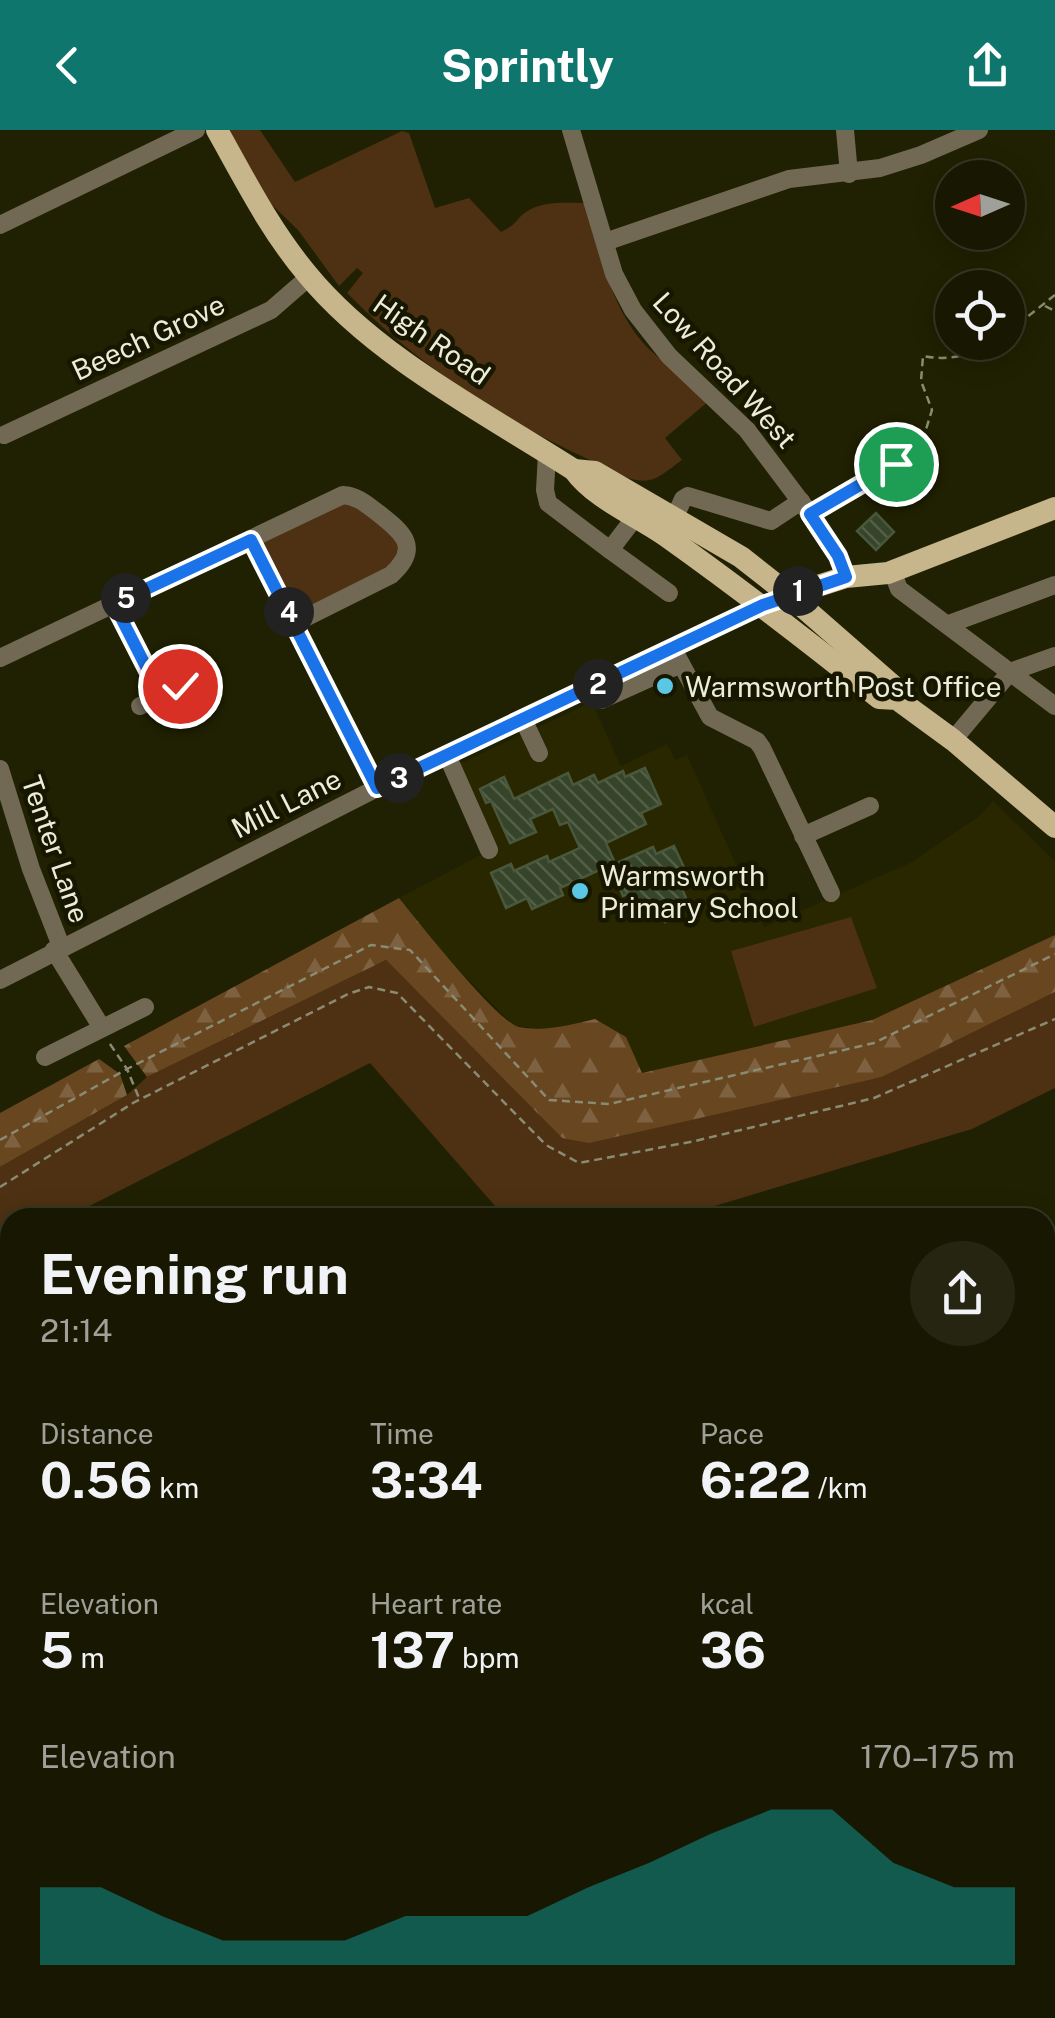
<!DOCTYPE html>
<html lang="en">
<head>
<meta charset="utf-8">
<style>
  :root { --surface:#181802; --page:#252511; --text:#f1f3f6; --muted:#9fa099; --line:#363724; --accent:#0f766e }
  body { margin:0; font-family:"Public Sans",sans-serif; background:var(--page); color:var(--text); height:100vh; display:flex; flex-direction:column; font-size:38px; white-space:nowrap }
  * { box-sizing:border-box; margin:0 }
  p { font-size:32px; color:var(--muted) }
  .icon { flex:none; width:55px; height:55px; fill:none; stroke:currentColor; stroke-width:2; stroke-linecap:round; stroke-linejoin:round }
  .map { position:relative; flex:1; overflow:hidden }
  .panel { position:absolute; left:0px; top:1078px; width:1055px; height:812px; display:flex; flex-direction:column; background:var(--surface); border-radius:30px 30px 0 0; box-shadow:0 5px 25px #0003,0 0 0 2px var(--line) }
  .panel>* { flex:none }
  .needle { width:65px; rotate:267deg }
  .tools { position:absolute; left:935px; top:30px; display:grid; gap:20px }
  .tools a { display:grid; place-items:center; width:90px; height:90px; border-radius:50%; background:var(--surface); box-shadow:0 5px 25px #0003,0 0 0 2px var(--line); font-size:50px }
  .pin { position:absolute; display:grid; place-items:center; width:85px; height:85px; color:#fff; margin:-42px; border:5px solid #fff; border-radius:50%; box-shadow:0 2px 10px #0007 }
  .km { position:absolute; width:50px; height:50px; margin:-25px; border-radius:50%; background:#222; color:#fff; font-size:28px; line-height:50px; text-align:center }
  .round { display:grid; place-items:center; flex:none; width:105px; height:105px; border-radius:52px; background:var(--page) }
  .headline { display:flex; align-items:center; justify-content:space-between; height:170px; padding:0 40px }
  h1 { font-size:55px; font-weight:700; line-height:75px }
  .figures { display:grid; grid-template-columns:repeat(3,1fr); gap:15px; height:170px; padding:10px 40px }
  .figures div { display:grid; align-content:center }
  .figures b { font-size:50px; font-weight:700 }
  .figures small { font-size:28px; font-weight:400 }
  .figures p { font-size:28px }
  .chart { height:280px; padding:20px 40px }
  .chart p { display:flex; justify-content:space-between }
  .chart svg { width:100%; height:180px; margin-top:10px; fill:var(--accent); opacity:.7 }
  header { display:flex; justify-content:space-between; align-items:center; height:130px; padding:0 40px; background:var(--accent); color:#fff; font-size:45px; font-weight:700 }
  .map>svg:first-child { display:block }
  .built { fill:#282700 }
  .green { fill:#4d3112 }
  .forest { fill:url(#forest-firs) }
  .building { fill:url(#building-back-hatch); stroke:#49583c; stroke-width:2.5 }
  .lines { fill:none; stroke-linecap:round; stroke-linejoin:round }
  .path { stroke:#8a8b73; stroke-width:2.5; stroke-dasharray:8 5; stroke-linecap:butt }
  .minor { stroke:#726955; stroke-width:18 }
  .major { stroke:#c7b58b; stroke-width:22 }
  .rail-casing { stroke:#a5a68f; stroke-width:9 }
  .rail { stroke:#171700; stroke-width:5; stroke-dasharray:15; stroke-linecap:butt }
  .route-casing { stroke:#fff; stroke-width:20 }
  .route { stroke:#1a73e8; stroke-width:12 }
  .poi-dot { fill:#5ac8e5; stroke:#171700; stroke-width:4 }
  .labels { text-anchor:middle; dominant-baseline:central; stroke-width:9; stroke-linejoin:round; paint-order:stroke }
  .street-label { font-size:28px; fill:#ebecda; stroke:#171700 }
  .poi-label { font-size:28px; fill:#ebecda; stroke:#171700; text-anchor:start }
</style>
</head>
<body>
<header><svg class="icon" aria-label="back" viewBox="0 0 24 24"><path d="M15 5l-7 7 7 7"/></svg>Sprintly<svg class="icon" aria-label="share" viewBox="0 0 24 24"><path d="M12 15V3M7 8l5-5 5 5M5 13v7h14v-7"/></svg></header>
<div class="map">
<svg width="1055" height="1888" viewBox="0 0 1055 1888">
  <defs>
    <pattern id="forest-firs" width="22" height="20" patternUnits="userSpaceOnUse" patternTransform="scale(2.5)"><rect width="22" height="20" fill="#684620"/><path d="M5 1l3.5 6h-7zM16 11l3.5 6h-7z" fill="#7e6140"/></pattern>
    <pattern id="building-back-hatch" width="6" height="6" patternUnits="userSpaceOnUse" patternTransform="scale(2.5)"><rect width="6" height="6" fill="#364429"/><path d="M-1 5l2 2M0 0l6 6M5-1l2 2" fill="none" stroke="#535f47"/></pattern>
  </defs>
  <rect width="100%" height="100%" fill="#202002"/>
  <polygon class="built" points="592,572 621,636 667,614 675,630 687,625 764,797 912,732 979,686 993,671 1055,731 1055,805 872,890 642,943 626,907 596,890 548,899 514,896 450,831 399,768 484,723 448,639"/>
  <g class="green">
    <path d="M230,0H260L295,52L402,1L409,3L435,78L469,68L501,102C511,97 513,95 520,87C537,70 563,73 585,73C599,122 612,183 650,220C669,238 691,253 710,270L665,308L682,330C673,336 660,348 650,350C631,354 609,339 592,331C502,290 416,234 347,163L363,143L357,138L339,156L298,100L271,74L233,10Z"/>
    <polygon points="347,372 395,404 400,413 395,435 311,478 293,474 261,412"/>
    <polygon points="851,787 877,858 754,897 731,821"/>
    <polygon points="386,830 562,1008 882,947 1055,862 1055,958 972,999 678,1087 577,1088 495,1076 370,933 68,1087 10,1088 10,1117 0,1122 0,1037 127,965 147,947"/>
    <polygon points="0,1223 10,1237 10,1394 0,1375"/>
    <polygon points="0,1512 10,1533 10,1880 82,1880 77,1888 0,1888"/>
  </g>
  <g class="forest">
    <path d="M399,768C417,790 497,892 519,897C545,902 570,895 595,889L626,907L642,943L872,890L1055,805V862L882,947L589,1013L562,1008L386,830L147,947L124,916Z"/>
    <polygon points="99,929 120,944 127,965 0,1037 0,983"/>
  </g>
  <g class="building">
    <polygon points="876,383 894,402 876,420 857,401"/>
    <polygon points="645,638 661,674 641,683 646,694 606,713 615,733 560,758 563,765 532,779 527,768 506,778 491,743 511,734 514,741 547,726 549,732 580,718 568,692 560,695 553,679 530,689 536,702 510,713 491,671 486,673 480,659 504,647 514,669 568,643 573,655 594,645 598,653 623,641 625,647"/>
    <polygon points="674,716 689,748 679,752 686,768 678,772 683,784 665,792 663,787 655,790 651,780 639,786 629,763 623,766 610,736 653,717 656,724"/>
  </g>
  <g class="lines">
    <g class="path">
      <polyline points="1045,176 1055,181"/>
      <polyline points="1008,202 1055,165"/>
      <path d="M825,375L895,335L923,309L932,280L921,251L923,226C946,231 973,226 993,212"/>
      <polyline points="110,914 127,939 139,968"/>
      <polyline points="0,1010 127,939 371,815 410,820 549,970 609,974 874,913 1055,824"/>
      <polyline points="0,1057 133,973 348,864 369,857 397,863 546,1015 579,1033 695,1011 874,968 1055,889"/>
      <polyline points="0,1397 10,1414"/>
      <polyline points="0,1599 10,1609"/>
      <polyline points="290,1880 295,1888"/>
      <polyline points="33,1888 56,1884"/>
    </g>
    <g class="minor">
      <polyline points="571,0 614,144 633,180 669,226 747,300 810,384 838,426 846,447"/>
      <polyline points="845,0 849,44"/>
      <polyline points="0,95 196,0"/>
      <polyline points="605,112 789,49 880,38 921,25 979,0"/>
      <polyline points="4,305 271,180 309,147"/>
      <polyline points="547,323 545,360 548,373 610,420 636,386"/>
      <polyline points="674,389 683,369 688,366 771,391 801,371"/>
      <polyline points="251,410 377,658"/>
      <polyline points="610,420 669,463"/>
      <polyline points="892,441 899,459 1055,576"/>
      <polyline points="114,474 161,566"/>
      <polyline points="949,494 1055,455"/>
      <polyline points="673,519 710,587 757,611 762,618 831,763"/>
      <path d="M0,528L343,365C358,366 367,375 378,383C404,403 421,418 391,445L295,493"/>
      <polyline points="587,559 601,570 681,534"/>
      <polyline points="140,576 181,556"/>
      <polyline points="523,589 539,623"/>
      <polyline points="953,610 1010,542 1055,526"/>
      <polyline points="447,625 489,720"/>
      <polyline points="0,639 31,739 61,816"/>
      <polyline points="803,706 870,676"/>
      <polyline points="54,820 102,898"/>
      <polyline points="0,850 377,658 763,475"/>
      <polyline points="45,927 145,877"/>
      <polyline points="71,1881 94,1880"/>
    </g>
    <g class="major">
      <path d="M217,0C245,50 270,100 307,144C374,226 485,283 574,340C595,369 636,385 666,406C739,458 809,512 879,568L897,569L953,610L1055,697"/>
      <polyline points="574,340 595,342 741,427 788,464 892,555 897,569"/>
      <polyline points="780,468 846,447 888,443 1055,378"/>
    </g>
    <defs>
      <g id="rail">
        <polyline points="0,1450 10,1468"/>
        <polyline points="0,1474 10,1492"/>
        <polyline points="259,1880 265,1888"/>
      </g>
    </defs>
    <use href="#rail" class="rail-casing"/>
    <use href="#rail" class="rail"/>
  </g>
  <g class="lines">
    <defs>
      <polyline id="route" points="180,556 161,566 114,474 251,410 377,658 763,475 846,447 838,426 810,384 896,334"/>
    </defs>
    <use href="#route" class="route-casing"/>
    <use href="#route" class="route"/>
  </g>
  <g class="poi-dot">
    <circle cx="665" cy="556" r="10"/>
    <circle cx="580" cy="761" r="10"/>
  </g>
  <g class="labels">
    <g class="street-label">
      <text transform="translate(148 207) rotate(-25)">Beech Grove</text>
      <text transform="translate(432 209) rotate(35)">High Road</text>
      <text transform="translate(725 240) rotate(48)">Low Road West</text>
      <text transform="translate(286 673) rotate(-27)">Mill Lane</text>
      <text transform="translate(56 719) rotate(71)">Tenter Lane</text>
    </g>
    <g class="poi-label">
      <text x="685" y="556">Warmsworth Post Office</text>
      <text x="600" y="745">Warmsworth<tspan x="600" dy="32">Primary School</tspan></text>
    </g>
  </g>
</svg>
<div class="tools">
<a><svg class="needle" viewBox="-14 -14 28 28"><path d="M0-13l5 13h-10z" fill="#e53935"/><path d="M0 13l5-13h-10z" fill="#9fa099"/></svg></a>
<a><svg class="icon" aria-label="locate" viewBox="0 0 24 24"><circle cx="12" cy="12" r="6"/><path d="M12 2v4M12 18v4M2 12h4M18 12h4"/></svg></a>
</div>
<div class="pin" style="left:896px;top:334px;background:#1e9e55"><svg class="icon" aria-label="arrive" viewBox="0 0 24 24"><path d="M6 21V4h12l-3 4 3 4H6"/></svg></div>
<div class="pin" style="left:180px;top:556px;background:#d93025"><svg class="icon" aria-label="check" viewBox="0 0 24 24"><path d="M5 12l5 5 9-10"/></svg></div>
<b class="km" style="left:798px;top:461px">1</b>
<b class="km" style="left:598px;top:554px">2</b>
<b class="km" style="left:399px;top:648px">3</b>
<b class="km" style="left:289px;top:482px">4</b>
<b class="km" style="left:126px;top:468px">5</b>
<section class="panel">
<div class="headline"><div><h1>Evening run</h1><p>21:14</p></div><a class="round"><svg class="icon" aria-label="share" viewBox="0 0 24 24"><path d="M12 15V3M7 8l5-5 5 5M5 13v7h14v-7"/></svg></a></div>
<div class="figures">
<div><p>Distance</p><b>0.56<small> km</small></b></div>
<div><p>Time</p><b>3:34</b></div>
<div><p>Pace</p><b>6:22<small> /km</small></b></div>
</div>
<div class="figures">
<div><p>Elevation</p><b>5<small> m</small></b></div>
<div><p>Heart rate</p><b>137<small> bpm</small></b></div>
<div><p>kcal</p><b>36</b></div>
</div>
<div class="chart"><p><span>Elevation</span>170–175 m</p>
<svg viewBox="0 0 160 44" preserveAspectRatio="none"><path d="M0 44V25L10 25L20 32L30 38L40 38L50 38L60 32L70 32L80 32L90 25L100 19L110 12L120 6L130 6L140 19L150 25L160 25V44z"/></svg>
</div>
</section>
</div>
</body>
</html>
